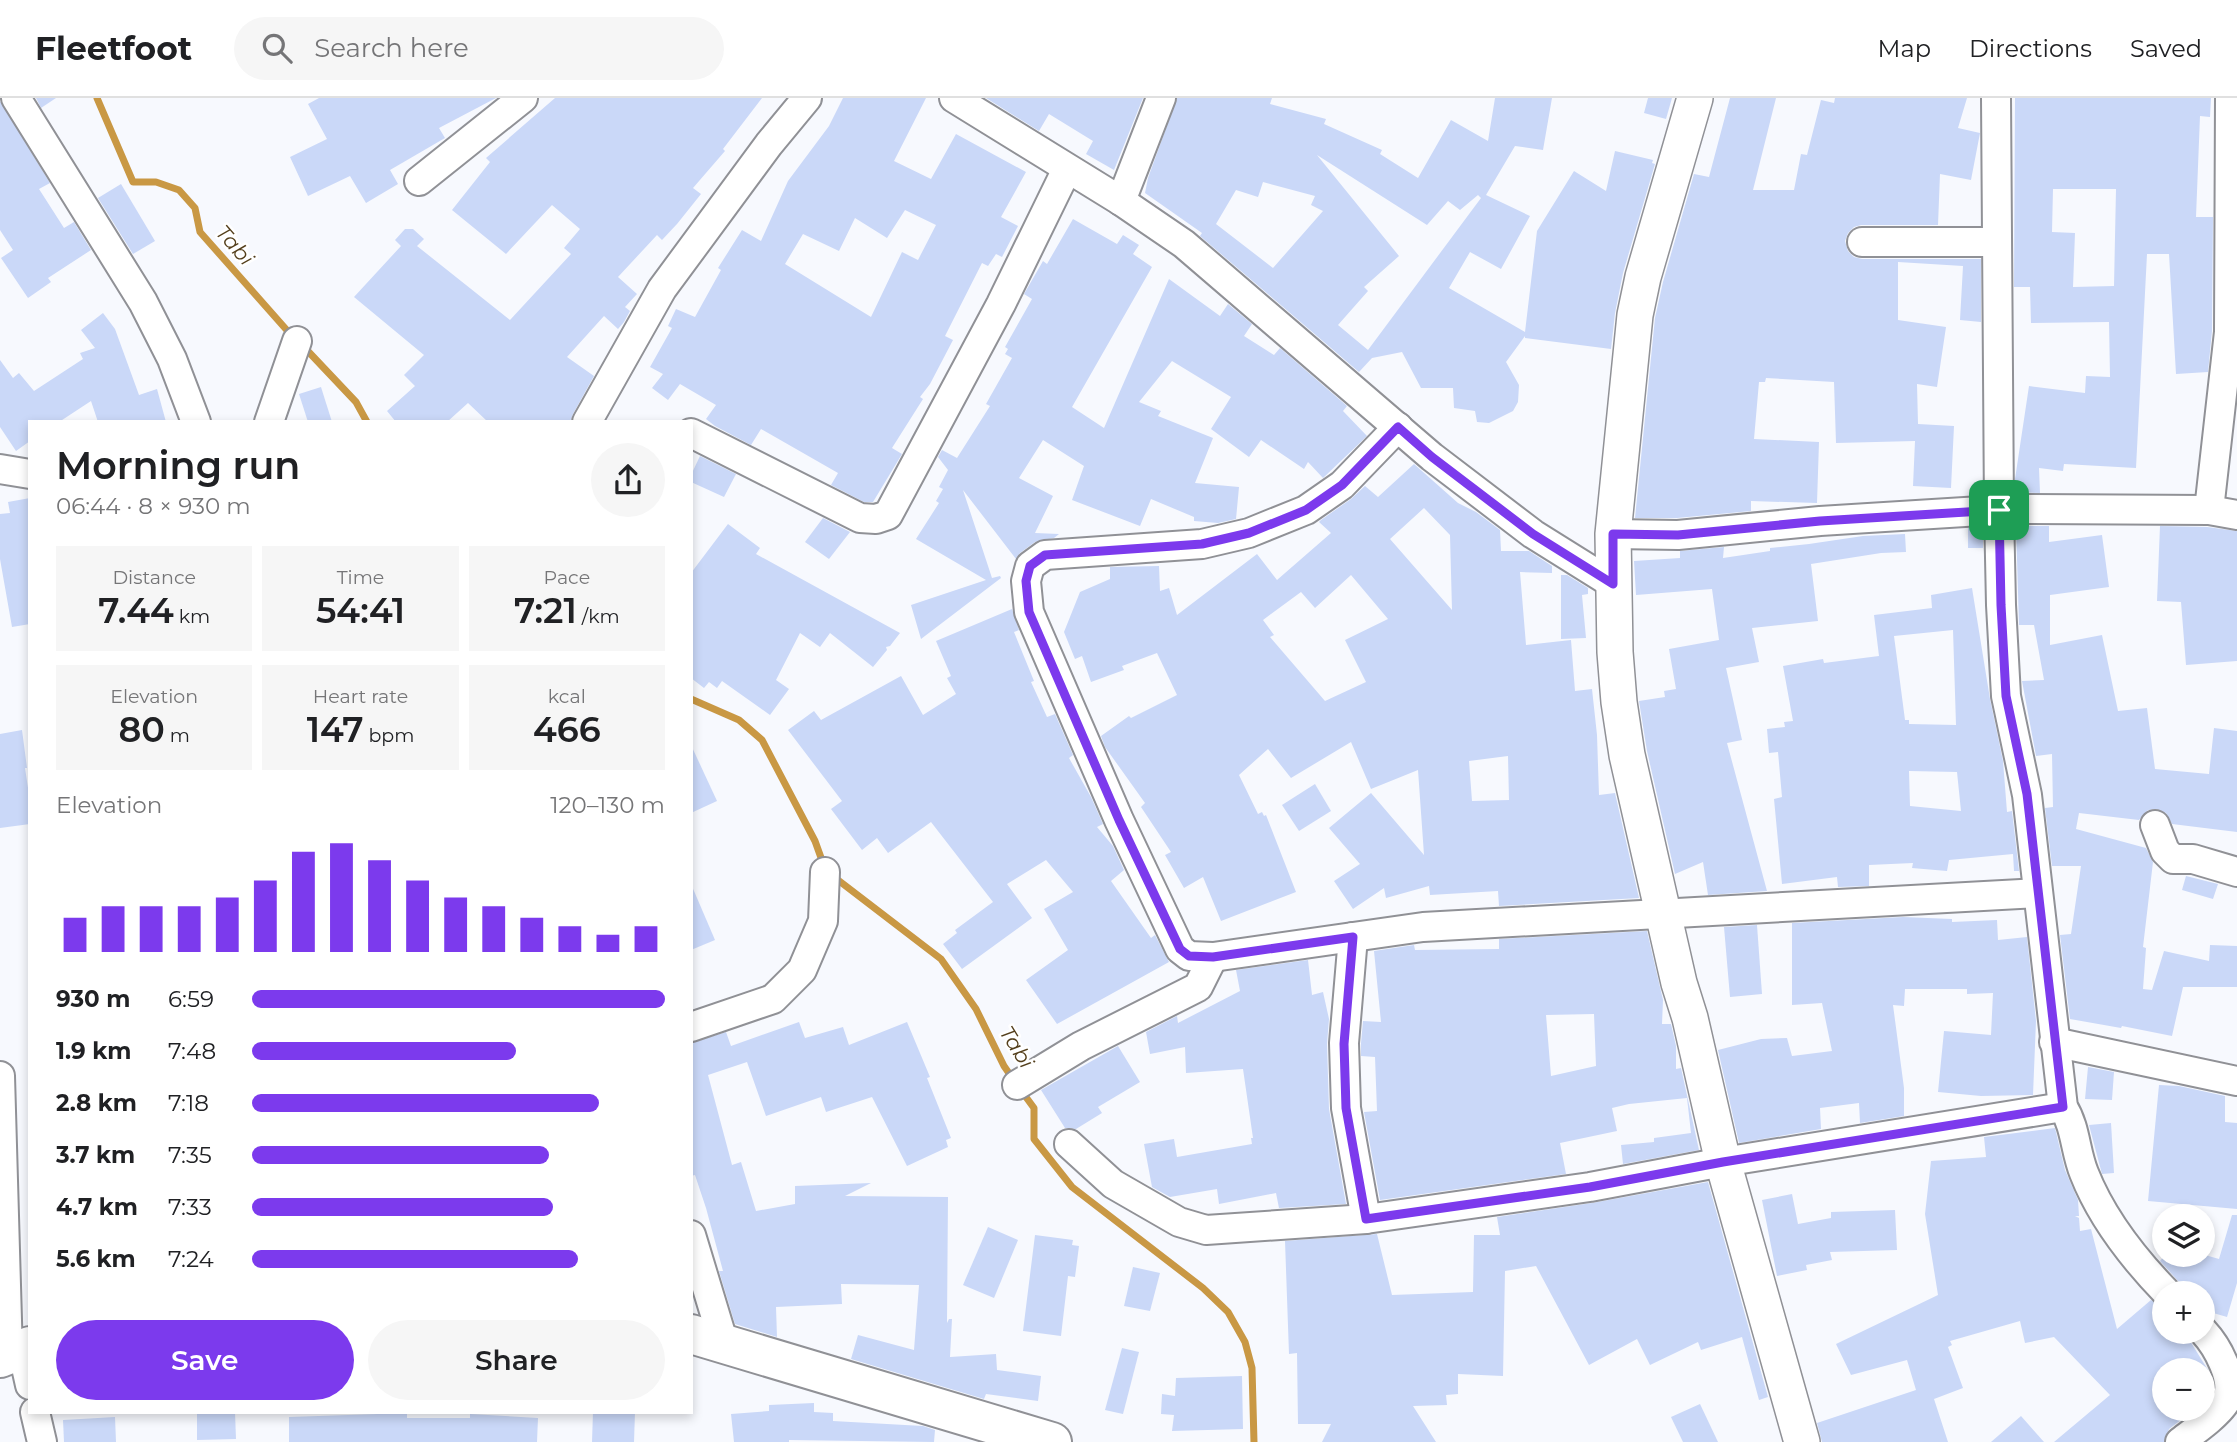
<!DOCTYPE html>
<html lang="en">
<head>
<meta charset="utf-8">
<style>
  :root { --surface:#fff; --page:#f6f6f6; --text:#202124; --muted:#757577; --line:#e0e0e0; --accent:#7c3aed }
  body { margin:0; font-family:Montserrat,sans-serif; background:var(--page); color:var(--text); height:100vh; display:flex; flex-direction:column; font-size:26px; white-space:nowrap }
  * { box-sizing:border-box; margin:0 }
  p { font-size:23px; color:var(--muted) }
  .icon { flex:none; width:38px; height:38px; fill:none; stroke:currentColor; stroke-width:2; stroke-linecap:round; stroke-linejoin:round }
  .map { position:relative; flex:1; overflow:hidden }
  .details { position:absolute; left:28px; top:322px; width:665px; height:994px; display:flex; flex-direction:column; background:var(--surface); border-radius:0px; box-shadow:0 4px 10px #0003 }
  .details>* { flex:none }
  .controls { position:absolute; left:2152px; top:1106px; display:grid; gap:14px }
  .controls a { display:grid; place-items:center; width:63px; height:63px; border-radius:50%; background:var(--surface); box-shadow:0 4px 10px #0003; font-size:35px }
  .pin { position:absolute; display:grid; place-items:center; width:60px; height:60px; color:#fff; margin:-30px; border-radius:14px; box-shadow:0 4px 10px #0006 }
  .round { display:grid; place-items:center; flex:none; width:74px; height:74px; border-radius:37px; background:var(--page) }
  .summary { display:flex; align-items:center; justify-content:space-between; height:119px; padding:0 28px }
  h1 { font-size:38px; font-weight:600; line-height:52px }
  .metrics { display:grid; grid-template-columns:repeat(3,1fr); gap:10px; height:119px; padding:7px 28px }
  .metrics div { display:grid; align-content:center; border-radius:0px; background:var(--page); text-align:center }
  .metrics b { font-size:35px; font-weight:600 }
  .metrics small { font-size:19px; font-weight:400 }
  .metrics p { font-size:19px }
  .chart { height:196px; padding:14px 28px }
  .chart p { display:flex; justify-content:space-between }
  .chart svg { width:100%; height:126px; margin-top:7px; stroke:var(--accent); stroke-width:6 }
  .action { display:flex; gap:14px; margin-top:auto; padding:14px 28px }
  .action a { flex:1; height:80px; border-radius:42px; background:var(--accent); color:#fff; font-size:28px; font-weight:600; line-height:80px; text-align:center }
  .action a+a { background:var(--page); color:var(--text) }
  ul { padding:0 28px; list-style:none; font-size:23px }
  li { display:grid; grid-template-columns:112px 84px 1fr; align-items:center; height:52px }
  li i { height:18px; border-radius:9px; background:var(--accent) }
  header { display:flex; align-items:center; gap:42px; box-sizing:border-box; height:98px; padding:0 35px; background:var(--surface); border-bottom:2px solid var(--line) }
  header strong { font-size:33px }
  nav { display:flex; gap:38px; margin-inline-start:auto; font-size:24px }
  .search { width:490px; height:63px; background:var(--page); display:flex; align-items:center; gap:18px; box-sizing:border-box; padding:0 24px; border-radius:38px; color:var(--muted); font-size:26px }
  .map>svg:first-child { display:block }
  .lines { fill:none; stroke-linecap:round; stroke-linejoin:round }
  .stream { stroke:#c99844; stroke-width:7 }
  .building { fill:#cad8f8; fill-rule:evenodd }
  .minor-casing { stroke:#909196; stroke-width:32 }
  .tertiary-casing { stroke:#909196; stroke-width:38 }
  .secondary-casing { stroke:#909196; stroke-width:42 }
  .minor { stroke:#fff; stroke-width:28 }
  .tertiary { stroke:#fff; stroke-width:35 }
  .secondary { stroke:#fff; stroke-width:38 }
  .route-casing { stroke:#fff; stroke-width:14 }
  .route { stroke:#7c3aed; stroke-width:9 }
  .labels { text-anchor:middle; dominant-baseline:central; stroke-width:5; stroke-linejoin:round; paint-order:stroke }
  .water-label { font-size:21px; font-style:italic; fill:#533e1b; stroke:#fff }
</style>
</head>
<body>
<header>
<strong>Fleetfoot</strong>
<div class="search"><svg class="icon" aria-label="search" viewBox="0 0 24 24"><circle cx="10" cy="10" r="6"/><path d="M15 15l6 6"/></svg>Search here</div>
<nav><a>Map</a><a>Directions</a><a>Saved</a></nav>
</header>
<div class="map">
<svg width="2237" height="1344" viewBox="0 0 2237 1344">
  <rect width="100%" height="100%" fill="#f7f9fe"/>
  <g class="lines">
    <g class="stream">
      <polyline points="97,0 133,84 156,84 179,92 195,110 200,134 292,238"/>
      <polyline points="304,249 356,304 367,324"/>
      <polyline points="691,601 739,622 762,642 815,743 824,768"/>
      <polyline points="834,779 941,861 976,911 1004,968 1013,981"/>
      <polyline points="1020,991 1034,1010 1034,1041 1072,1089 1203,1190 1228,1214 1245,1244 1252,1270 1254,1344"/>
    </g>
  </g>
  <g class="building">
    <polygon points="36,0 56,0 41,10"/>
    <polygon points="319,0 496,0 439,30 445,40 390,72 398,86 366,105 350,78 308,98 290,59 327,41 308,6"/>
    <polygon points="555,0 762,0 723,51 725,53 693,90 701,96 677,126 662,142 657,137 618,179 637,196 625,209 630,213 624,224 618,231 604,218 567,259 594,278 573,316 570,324 488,324 468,305 447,324 396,324 387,313 415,288 404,277 424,257 354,199 401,148 395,142 405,131 413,131 424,141 417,148 510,222 571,156 564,150 580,131 552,107 506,156 452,112 490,64 486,60"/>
    <path d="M843,0H926L894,63L931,81L956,36L1026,74L1001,119L1018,128L1002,159L996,156L988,168L982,165L945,238L953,242L930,286L920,299L923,301L892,350L902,356L873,404H864L831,387L838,375L761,331L751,347L715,328L706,321L716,307L680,286L668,302L652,290L663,276L650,269L672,230L668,228L676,211L695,219L721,172L718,170L742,132L761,143L788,83L829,28ZM905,112L936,127L918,162L902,154L871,219L785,166L803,136L839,153L855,120L887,140Z"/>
    <polygon points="986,0 1143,0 1114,72 1086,56 1093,43 1049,16 1039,33"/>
    <path d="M1177,0H1272L1270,6L1326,21L1324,26L1382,52L1380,56L1418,80L1451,22L1488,43L1495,0H1552L1543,52L1515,48L1486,97L1530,118L1501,171L1470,154L1449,190L1525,234L1537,133L1574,73L1606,93L1615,53L1653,62L1652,65L1655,66L1623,175L1615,215L1611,251L1525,240V238L1506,264L1519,287L1518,304L1513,313L1489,325L1477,324L1475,313L1454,310L1453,290H1421L1402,254L1372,260L1359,274L1200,138L1202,135L1145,95L1148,80ZM1317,57L1427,127L1448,103L1460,112L1478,97L1481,100L1368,252L1338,227L1368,193L1364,189L1399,158ZM1263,84L1315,98L1311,107L1323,113L1273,170L1216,126L1236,92L1258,99Z"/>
    <polygon points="1648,0 1672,0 1666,21 1644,15"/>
    <polygon points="1730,0 1776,0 1753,92 1794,92 1801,56 1807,57 1821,2 1834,5 1835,0 1967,0 1958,30 1980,35 1971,82 1940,76 1938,127 1861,127 1854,129 1848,135 1845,143 1848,153 1854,159 1862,161 1981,161 1981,224 1960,222 1963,168 1898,164 1898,222 1946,229 1937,289 1917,286 1918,326 1954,328 1951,390 1913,388 1915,343 1836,345 1834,284 1766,280 1765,284 1759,284 1754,341 1819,344 1817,405 1751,403 1751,413 1677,420 1635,420 1655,220 1663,184 1694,76 1709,79"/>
    <path d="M2015,0H2211L2210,19L2200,18L2196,119H2213L2212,233L2208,274L2176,276L2169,156H2147L2136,370L2064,366L2063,373L2039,370L2040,395L2015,394V381L2029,288L2085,295L2086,278L2110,279L2109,224L2031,225L2030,189H2014ZM2053,91H2116L2114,188L2073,189L2075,135L2052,134Z"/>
    <polygon points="0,3 50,85 39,91 64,130 74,124 91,152 48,180 51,184 28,200 1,160 13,152 0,132"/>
    <polygon points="121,86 155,143 133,156 98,100"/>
    <polygon points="1073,121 1117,146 1123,137 1139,147 1133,156 1152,169 1072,309 1104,330 1169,181 1220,218 1228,206 1252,226 1244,238 1274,257 1280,250 1347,308 1343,313 1367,338 1323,380 1308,364 1304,371 1261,342 1249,359 1211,331 1231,299 1172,263 1139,304 1161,313 1158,318 1213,340 1195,385 1239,389 1236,421 1218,425 1194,423 1194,419 1151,401 1140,428 1072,402 1084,368 1043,342 1019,380 1053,398 1035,435 1059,436 1054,440 1035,444 1020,455 1016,461 963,392 992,480 1000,478 1001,480 921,541 911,507 986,482 916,441 939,405 936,403 943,391 939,389 948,372 938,359 942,352 957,360 990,308 986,306 1012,260 1005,256 1008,251 1005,249 1032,201 1024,196 1043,163 1047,166"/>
    <polygon points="103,215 115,231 139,297 157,291 166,324 98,324 91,303 59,324 30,324 30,343 16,353 0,329 0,262 13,280 19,275 34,293 83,261 80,255 95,250 81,232"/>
    <polygon points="321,289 332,324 308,324 299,296"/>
    <polygon points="700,358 736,376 724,399 691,384 691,377"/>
    <path d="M1414,366L1458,405L1476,414L1500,432L1501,453H1529L1552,468V475L1520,474L1526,547L1571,542L1575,593L1592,591L1597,637L1599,697L1615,695L1639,800L1499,808L1498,793L1430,797L1429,788L1386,800L1384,790L1353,811L1334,783L1360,766L1329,730L1371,695L1424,757L1418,672L1371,691L1351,644L1291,680L1268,651L1239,677L1258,716L1262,714L1264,718L1266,717L1296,794L1221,823L1203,779L1184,790L1165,757L1171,754L1141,709L1145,705L1105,649L1101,638L1129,618L1131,620L1177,597L1157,555L1122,568L1124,572L1091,584L1082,558L1075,561L1064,534L1080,494L1110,481V469L1159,468L1160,493L1169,490L1177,517L1257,456L1277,482L1331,435L1319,424L1321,422L1351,401L1365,388L1378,399ZM1424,410L1450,437L1452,512L1390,441ZM1351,477L1388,521L1345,542L1366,584L1325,603L1270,539L1274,537L1263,522L1301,494L1315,510ZM1508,658L1509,702L1472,703L1469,663Z"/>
    <polygon points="30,400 30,526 12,529 0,461 0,416 10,415 8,404"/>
    <polygon points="823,420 850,434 829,461 805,444"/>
    <polygon points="728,426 760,450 756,456 900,535 890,548 886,549 887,552 873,569 830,535 820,549 800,535 776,582 789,591 770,617 722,583 717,590 709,584 704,590 691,580 691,475"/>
    <polygon points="2016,428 2049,428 2049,444 2102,437 2109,489 2050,497 2050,547 2102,537 2118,613 2147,610 2155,671 2209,676 2214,630 2237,633 2237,734 2172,726 2166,715 2157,711 2148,712 2139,722 2079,715 2076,731 2146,750 2153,764 2143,849 2146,850 2143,891 2152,892 2164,853 2209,863 2210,847 2237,848 2237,889 2183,889 2172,938 2122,928 2121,930 2070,921 2060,837 2071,836 2081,768 2052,768 2045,710 2053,709 2052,656 2036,658 2022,583 2044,582 2034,527 2019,527"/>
    <polygon points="2160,428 2207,429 2237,433 2237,563 2186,567 2181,504 2157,503"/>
    <rect x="1968" y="430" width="15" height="20"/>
    <polygon points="1905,436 1906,454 1881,455 1811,466 1818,523 1752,530 1759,564 1726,570 1742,642 1727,645 1767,793 1708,797 1703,764 1675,776 1647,653 1639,603 1665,599 1664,593 1676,591 1669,551 1719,542 1712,491 1636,497 1634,463 1680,460 1680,453 1724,449 1723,460 1770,453 1770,450 1809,446 1863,438"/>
    <polygon points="1561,477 1567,477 1588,490 1588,496 1582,497 1586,540 1561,541"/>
    <path d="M1972,490L1990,601L2003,663L2007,714L2012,713L2019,773H2014L2013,756L1949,762L1947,773L1912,770L1913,765L1869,767V788L1838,789L1837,779L1782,786L1774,701L1782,699L1778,654L1769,655L1767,631L1785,629L1784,624L1793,623L1783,568L1823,561L1824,565L1879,558L1874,517L1932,510L1931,497ZM1953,532L1956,627L1909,626V622H1905L1894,538ZM1909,673L1957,674L1961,713L1910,708Z"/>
    <polygon points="1012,511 1019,532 1014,534 1034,583 1031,584 1047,619 1055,616 1073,657 1069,660 1091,699 1103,726 1097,729 1113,748 1124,772 1111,783 1151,840 1155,837 1169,864 1057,926 1026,882 1068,852 1044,811 1073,794 1046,762 1007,786 1032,820 962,871 943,846 957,835 955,832 993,804 931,724 888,755 877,740 862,752 831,711 842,703 788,632 814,613 821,622 901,578 923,617 956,596 947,580 951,578 936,543"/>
    <polygon points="22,632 27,670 25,670 30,703 30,726 0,730 0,636"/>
    <polygon points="691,647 717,703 691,715"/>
    <polygon points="1315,686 1331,713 1299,733 1282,707"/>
    <polygon points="2186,778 2218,786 2213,801 2182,792"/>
    <polygon points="691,786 715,842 691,852"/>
    <polygon points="1903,819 1952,821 1952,824 1997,822 1998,842 2027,839 2036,923 2033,997 1981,998 1938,994 1944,933 1991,937 1993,895 1967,896 1967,891 1905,891 1904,908 1893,907 1904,990 1904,1018 1860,1025 1859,1005 1820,1010 1821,1031 1739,1045 1718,952 1761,941 1787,940 1792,958 1832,953 1822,905 1792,907 1792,825"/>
    <polygon points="1757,827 1762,896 1730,899 1724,829"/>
    <path d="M1647,833L1663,902L1662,926H1671L1676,948V971L1681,970L1699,1052L1623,1066L1621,1047L1654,1044V1040L1691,1035L1687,1000L1629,1006L1612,1010L1617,1033L1560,1045L1566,1076L1380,1102L1364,1014L1377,1013L1375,959L1361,958V945L1363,923L1381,924L1374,853L1414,847L1415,852L1499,851V841ZM1594,916L1596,968L1551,978L1546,917Z"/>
    <polygon points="1308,862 1312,897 1323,894 1329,921 1327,946 1329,1011 1346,1106 1279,1110 1276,1095 1219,1106 1217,1091 1170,1099 1152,1089 1144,1046 1174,1041 1177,1059 1252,1046 1251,1040 1253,1040 1243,971 1186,975 1185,949 1150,956 1146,934 1177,918 1178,925 1240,893 1236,872"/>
    <polygon points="799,924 805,940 843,929 849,947 907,924 930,979 927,980 951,1040 946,1042 948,1049 907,1068 872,999 826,1014 821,999 766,1018 747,964 708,977 732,1067 741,1064 756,1113 795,1106 795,1088 871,1085 845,1098 948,1099 947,1225 949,1221 952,1221 950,1259 996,1256 997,1272 1041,1278 1038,1303 986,1296 984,1301 851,1261 858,1237 914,1252 919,1187 841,1186 842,1206 776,1209 777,1239 735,1226 719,1173 723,1173 706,1110 695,1077 691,1078 691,945 726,934 731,948"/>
    <polygon points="1118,948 1140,984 1098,1009 1102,1015 1076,1031 1065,1030 1041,992"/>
    <polygon points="2088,969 2114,974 2112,1002 2085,1001"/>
    <polygon points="2159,987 2179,988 2225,998 2225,1024 2237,1025 2237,1111 2148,1103"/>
    <polygon points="2111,1025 2114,1075 2102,1076 2089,1027"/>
    <polygon points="2055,1030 2065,1072 2078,1102 2079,1118 2075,1118 2079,1120 2080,1133 2091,1131 2117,1231 2151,1202 2165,1211 2165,1234 2187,1234 2190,1243 2208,1272 2165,1272 2165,1311 2195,1311 2169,1331 2164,1344 2054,1344 2110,1297 2054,1239 2025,1245 2020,1223 1950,1243 1952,1247 1948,1249 1963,1290 1934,1301 1948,1344 1822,1344 1817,1325 1916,1292 1907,1262 1851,1277 1836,1246 1938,1197 1925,1116 1931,1063 1986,1059 1984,1039"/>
    <polygon points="1708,1084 1768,1299 1759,1302 1742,1239 1701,1252 1698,1244 1650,1267 1637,1241 1589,1267 1536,1168 1505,1173 1503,1278 1458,1276 1458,1296 1446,1297 1447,1307 1413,1308 1436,1344 1322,1344 1331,1326 1298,1326 1297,1255 1289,1256 1285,1143 1377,1136 1392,1197 1473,1194 1474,1137 1500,1137 1497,1119 1592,1105"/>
    <polygon points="1792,1096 1798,1126 1831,1120 1831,1114 1895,1112 1897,1152 1830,1154 1832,1162 1806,1167 1807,1172 1777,1178 1762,1102"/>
    <polygon points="2232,1117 2237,1117 2237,1185 2227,1219 2203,1212 2203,1195 2183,1195 2179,1184 2160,1163 2165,1157 2205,1157 2219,1161"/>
    <polygon points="988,1129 1018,1142 994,1200 963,1187"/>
    <polygon points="1035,1137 1073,1142 1072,1147 1079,1148 1075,1179 1068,1178 1061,1238 1023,1233"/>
    <polygon points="1133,1169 1160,1175 1150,1213 1124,1208"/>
    <polygon points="1122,1250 1139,1254 1123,1316 1105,1312"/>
    <polygon points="1242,1278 1243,1331 1172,1333 1174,1317 1161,1316 1162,1296 1175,1298 1176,1280"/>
    <polygon points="814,1305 814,1314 833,1315 833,1323 923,1328 935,1332 934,1344 789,1342 789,1344 734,1344 731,1316 769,1313 769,1307"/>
    <polygon points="1700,1306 1718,1344 1683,1344 1671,1319"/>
    <polygon points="197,1314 235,1314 236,1341 197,1342"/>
    <polygon points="593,1314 635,1314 634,1344 592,1344"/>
    <polygon points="407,1315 407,1320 470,1320 470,1316 538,1320 537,1344 289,1344 289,1319"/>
    <polygon points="2021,1318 2044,1344 1991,1344"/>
    <polygon points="115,1319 116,1344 64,1344 63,1322"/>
  </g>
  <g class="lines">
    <defs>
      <g id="minor">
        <polyline points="16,0 143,204 172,261 196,324"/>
        <polyline points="954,0 1121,103 1184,146 1432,359 1533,436 1613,486"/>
        <path d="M1996,0L1999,412L2001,507L2006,598L2027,697L2063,1009C2076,1030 2075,1053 2084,1075C2102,1121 2133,1160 2167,1195"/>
        <polyline points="419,83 523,0"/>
        <polyline points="1121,103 1161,0"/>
        <polyline points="1862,144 1997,144"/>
        <polyline points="269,324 297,243"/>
        <polyline points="587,324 662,191 769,46 807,0"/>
        <polyline points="1398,329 1342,387 1306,412 1249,435 1202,446 1045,457 1030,468 1026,483 1029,514 1119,722 1180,851 1189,858 1213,859 1423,829 2037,795"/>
        <polyline points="691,335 860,420 876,421 888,417 1001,206 1067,71"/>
        <polyline points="0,371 30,376"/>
        <polyline points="2209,412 2229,234 2230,0"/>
        <polyline points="1613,436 1678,437 1820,423 2013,411 2209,412 2237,417"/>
        <polyline points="2155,727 2165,753 2173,761 2193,761 2237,774"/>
        <polyline points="1353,839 1344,945 1346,1010 1366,1121"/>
        <polyline points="691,929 773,901 802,872 823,823 825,774"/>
        <polyline points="2054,944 2237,983"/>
        <polyline points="0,978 8,1257"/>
        <polyline points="1017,987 1081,948 1198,889 1213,859"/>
        <polyline points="1069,1046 1113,1086 1179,1124 1206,1132 1366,1121 1590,1089 1723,1064 2063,1009"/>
        <polyline points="691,1137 724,1246"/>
        <polyline points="22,1251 30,1287"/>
        <polyline points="35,1314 42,1344"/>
        <path d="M2180,1344C2193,1334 2218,1317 2226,1303C2237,1283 2217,1248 2203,1233"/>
      </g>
      <polyline id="tertiary" points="1695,0 1643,179 1635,217 1613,436 1615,554 1619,604 1627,657 1679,885 1690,920 1723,1064 1802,1344"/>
      <g id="secondary">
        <polyline points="691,1236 1052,1344"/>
        <polyline points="0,1260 30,1248"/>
      </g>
    </defs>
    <use href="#minor" class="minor-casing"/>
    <use href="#tertiary" class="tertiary-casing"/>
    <use href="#secondary" class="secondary-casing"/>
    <use href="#minor" class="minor"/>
    <use href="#tertiary" class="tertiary"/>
    <use href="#secondary" class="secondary"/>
  </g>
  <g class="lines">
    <defs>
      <polygon id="route" points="1398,329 1432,359 1533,436 1613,486 1613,436 1678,437 1820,423 1999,412 2001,507 2006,598 2027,696 2063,1009 1723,1064 1590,1089 1366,1121 1346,1010 1344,946 1353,839 1213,859 1189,858 1180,851 1119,722 1029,514 1026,483 1030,468 1045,457 1202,446 1249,435 1306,412 1342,387"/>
    </defs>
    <use href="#route" class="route-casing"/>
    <use href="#route" class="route"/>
  </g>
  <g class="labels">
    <g class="water-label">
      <text transform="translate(235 147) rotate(49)">Tabi</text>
      <text transform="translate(1017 949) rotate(58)">Tabi</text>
    </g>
  </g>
</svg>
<div class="controls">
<a><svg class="icon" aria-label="layers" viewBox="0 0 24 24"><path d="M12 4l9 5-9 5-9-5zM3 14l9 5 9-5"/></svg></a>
<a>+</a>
<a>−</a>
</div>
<div class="pin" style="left:1999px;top:412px;background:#1e9e55"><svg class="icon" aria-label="arrive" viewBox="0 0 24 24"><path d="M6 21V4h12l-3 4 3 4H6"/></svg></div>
<section class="details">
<div class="summary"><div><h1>Morning run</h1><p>06:44 · 8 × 930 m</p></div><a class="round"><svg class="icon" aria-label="share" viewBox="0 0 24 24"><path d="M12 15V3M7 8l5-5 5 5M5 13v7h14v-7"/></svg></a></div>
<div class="metrics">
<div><p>Distance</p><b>7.44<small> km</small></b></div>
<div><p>Time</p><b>54:41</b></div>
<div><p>Pace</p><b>7:21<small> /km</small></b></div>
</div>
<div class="metrics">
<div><p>Elevation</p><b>80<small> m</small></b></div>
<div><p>Heart rate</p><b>147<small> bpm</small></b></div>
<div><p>kcal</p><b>466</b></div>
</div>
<div class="chart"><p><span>Elevation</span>120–130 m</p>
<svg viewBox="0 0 160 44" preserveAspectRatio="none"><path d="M5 44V32M15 44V28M25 44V28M35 44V28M45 44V25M55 44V19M65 44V9M75 44V6M85 44V12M95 44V19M105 44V25M115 44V28M125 44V32M135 44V35M145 44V38M155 44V35"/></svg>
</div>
<ul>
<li><b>930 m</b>6:59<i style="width:100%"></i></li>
<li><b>1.9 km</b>7:48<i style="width:64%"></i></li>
<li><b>2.8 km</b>7:18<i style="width:84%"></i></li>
<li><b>3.7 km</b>7:35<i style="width:72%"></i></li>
<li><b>4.7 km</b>7:33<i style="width:73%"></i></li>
<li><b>5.6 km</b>7:24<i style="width:79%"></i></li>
</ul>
<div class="action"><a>Save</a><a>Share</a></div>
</section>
</div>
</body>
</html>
